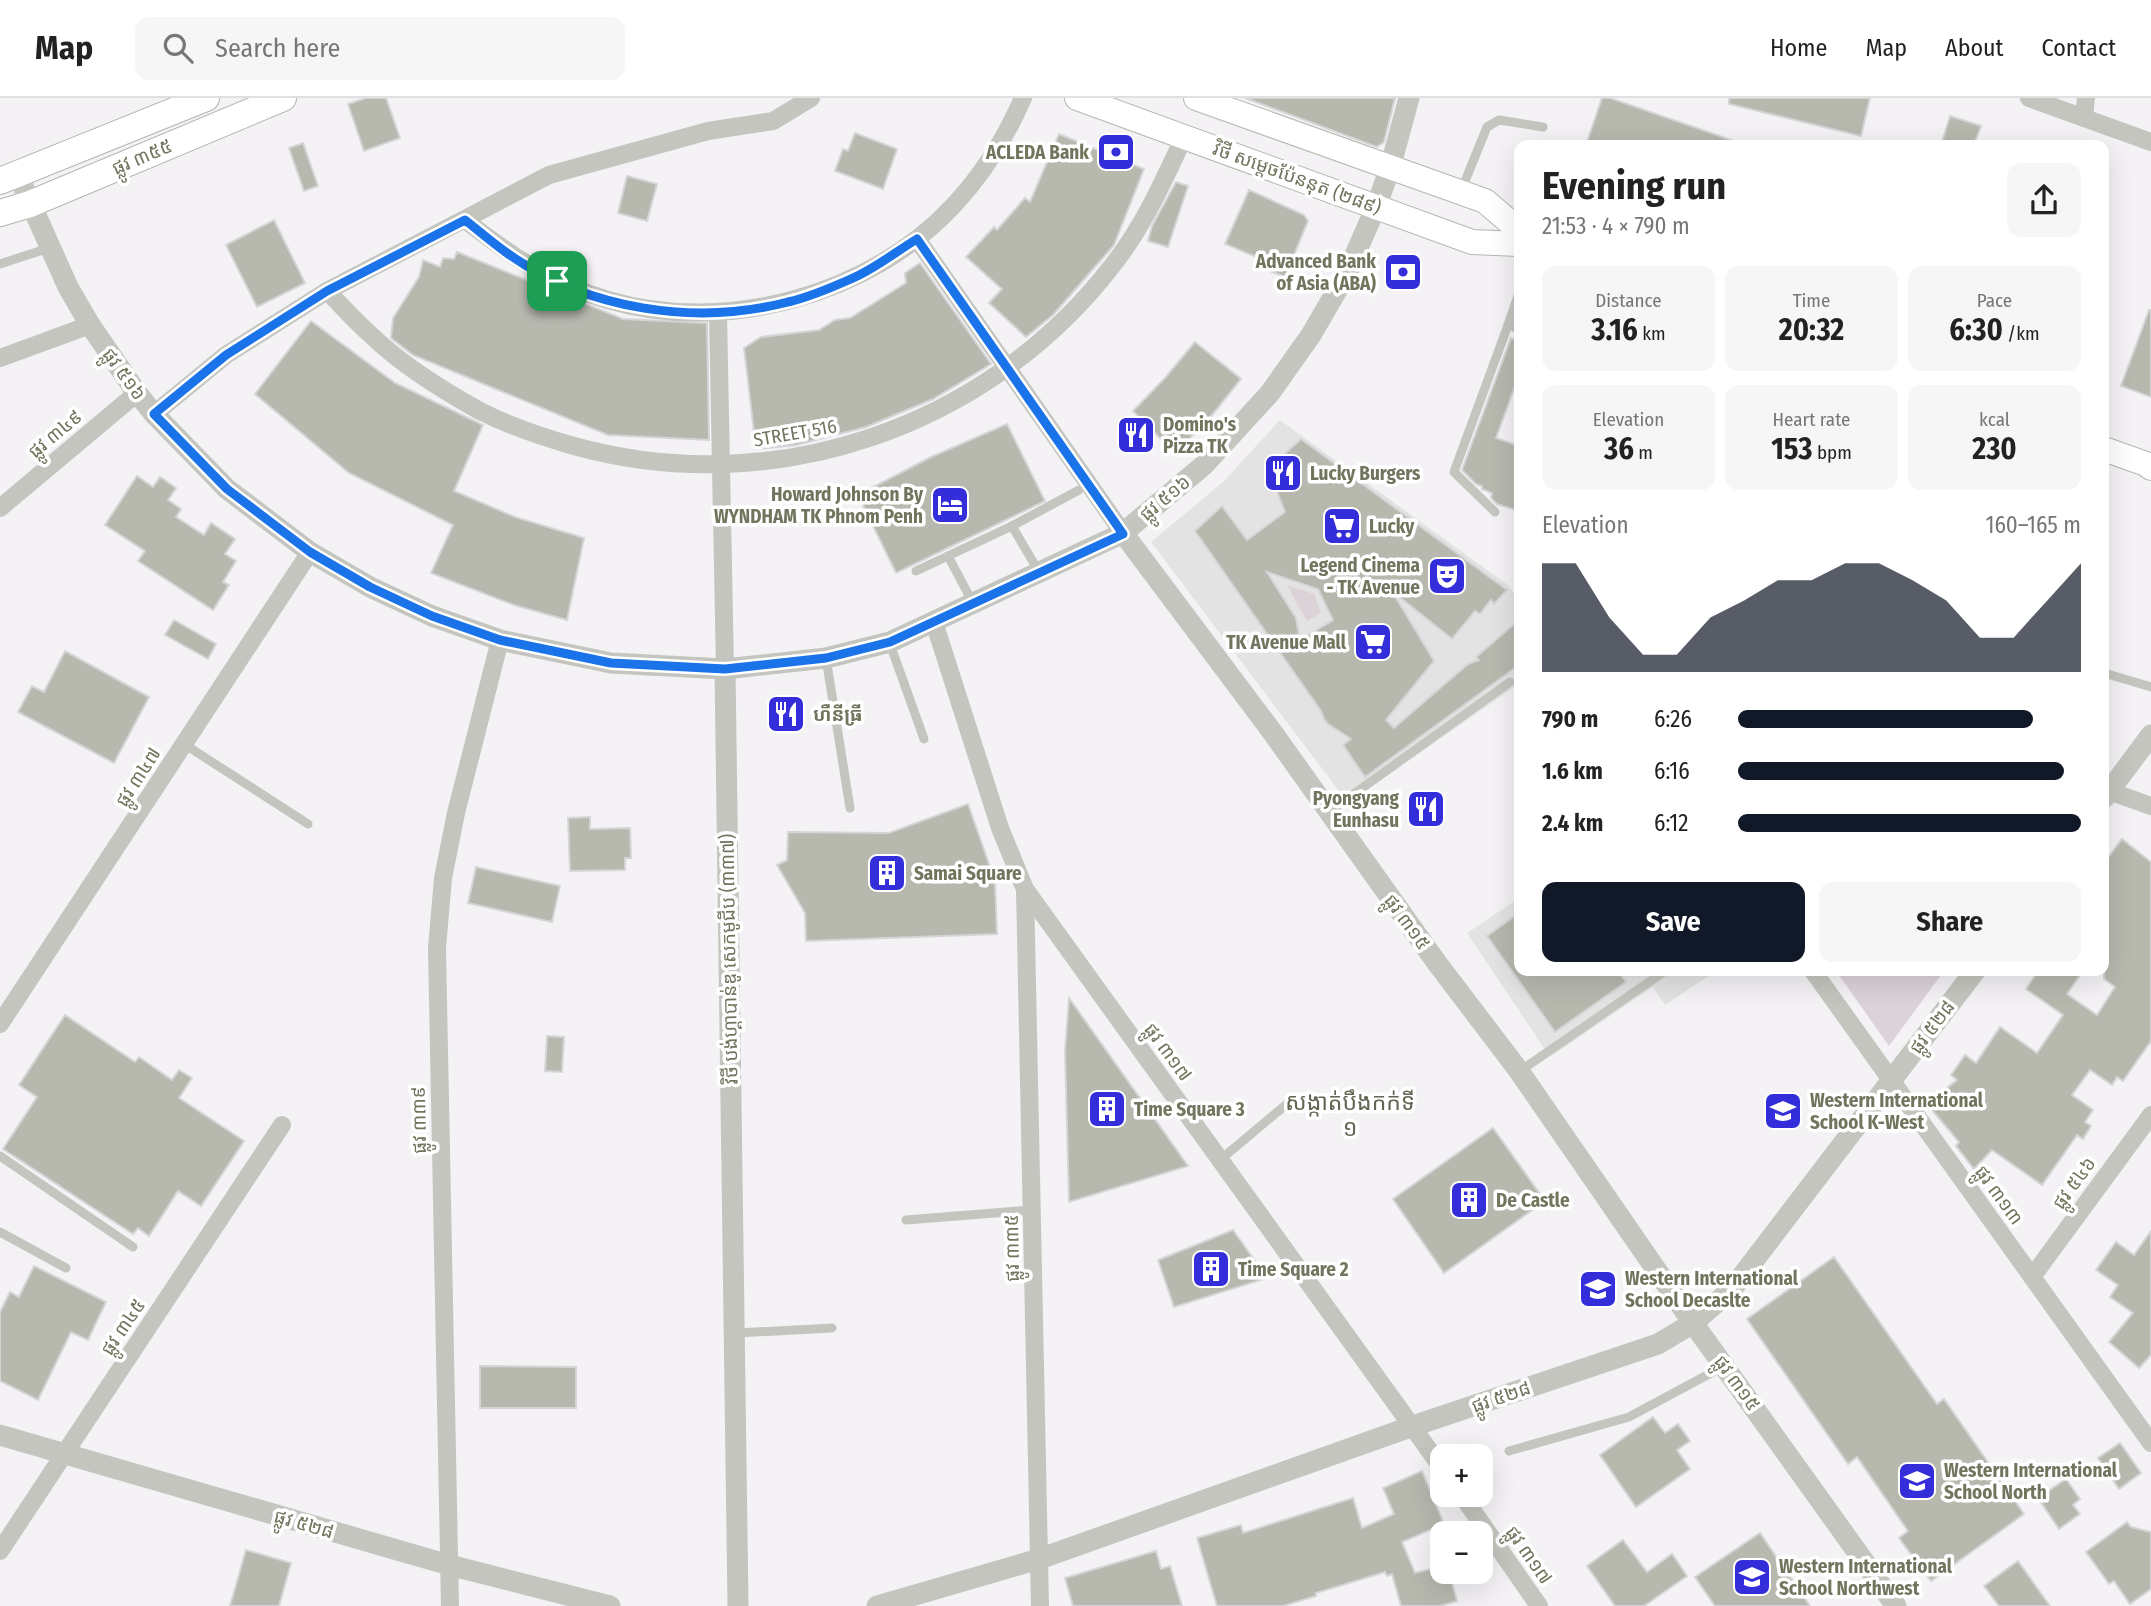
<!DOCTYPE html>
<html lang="en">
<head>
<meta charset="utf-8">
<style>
  :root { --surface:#fff; --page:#f6f6f6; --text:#222; --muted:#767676; --line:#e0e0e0; --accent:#111827 }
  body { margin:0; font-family:"Fira Sans Condensed","Noto Sans Khmer",sans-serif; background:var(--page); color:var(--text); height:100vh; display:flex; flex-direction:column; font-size:26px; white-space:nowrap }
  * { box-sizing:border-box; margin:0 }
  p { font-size:23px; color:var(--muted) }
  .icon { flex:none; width:38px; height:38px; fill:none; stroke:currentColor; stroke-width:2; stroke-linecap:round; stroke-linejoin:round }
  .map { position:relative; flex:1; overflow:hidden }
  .side { position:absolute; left:1514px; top:42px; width:595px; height:836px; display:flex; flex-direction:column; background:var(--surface); border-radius:14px; box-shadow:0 7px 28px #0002 }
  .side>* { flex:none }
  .fabs { position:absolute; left:1430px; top:1346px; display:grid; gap:14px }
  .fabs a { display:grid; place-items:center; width:63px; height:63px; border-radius:14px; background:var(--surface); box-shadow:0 7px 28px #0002; font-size:35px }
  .pin { position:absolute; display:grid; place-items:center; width:60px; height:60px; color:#fff; margin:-30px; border-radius:14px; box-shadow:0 4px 10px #0006 }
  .round { display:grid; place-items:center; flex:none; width:74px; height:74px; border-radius:14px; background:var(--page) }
  .head { display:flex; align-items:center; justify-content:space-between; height:119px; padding:0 28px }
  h1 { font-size:38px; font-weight:700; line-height:52px }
  .figures { display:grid; grid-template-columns:repeat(3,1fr); gap:10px; height:119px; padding:7px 28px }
  .figures div { display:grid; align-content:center; border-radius:14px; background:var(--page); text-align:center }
  .figures b { font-size:30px; font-weight:700 }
  .figures small { font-size:19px; font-weight:400 }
  .figures p { font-size:19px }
  .chart { height:196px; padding:14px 28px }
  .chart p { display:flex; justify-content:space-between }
  .chart svg { width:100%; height:126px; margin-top:7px; fill:var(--accent); opacity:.7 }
  .primary-button { display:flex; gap:14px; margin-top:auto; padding:14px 28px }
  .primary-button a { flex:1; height:80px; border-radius:14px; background:var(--accent); color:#fff; font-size:28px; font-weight:700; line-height:80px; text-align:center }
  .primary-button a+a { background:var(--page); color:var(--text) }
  ul { padding:0 28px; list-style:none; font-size:23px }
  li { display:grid; grid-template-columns:112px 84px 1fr; align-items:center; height:52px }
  li i { height:18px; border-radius:9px; background:var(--accent) }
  header { display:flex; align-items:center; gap:42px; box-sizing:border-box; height:98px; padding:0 35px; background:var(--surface); border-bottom:2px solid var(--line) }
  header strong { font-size:33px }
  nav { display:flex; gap:38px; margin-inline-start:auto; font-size:24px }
  .search { width:490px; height:63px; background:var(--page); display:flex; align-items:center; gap:18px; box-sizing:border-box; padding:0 24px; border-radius:14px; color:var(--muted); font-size:26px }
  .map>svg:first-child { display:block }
  .built { fill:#e4e3e3 }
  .green { fill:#dcd3d9 }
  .building { fill:#b7b9af; stroke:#d6d4d6; stroke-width:2; fill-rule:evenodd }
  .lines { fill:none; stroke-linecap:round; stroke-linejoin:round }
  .secondary-casing { stroke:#b6b8ae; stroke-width:26 }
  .primary-casing { stroke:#b4b6ad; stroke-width:28 }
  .service { stroke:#c3c5be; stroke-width:9 }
  .minor { stroke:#c3c5be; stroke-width:18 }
  .tertiary { stroke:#c3c5be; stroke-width:21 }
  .secondary { stroke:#fff; stroke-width:24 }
  .primary { stroke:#fff; stroke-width:26 }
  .route-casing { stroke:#fff; stroke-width:14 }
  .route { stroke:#1a73e8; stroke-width:9 }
  .labels { text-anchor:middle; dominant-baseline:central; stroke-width:7; stroke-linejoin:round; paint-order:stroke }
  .poi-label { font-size:19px; font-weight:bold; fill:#70765e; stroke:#fff; text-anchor:start }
  .street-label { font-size:19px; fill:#70765e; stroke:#fff }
  .quarter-label { font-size:23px; fill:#626753; stroke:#fff }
</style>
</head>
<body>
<header>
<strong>Map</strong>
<div class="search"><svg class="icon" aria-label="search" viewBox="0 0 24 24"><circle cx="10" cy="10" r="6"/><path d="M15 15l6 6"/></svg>Search here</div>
<nav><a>Home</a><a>Map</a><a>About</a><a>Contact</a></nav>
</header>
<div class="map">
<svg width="2151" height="1508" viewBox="0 0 2151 1508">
  <rect width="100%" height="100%" fill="#f4f2f5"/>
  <g class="built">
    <polygon points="1280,322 1508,487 1519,502 1519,586 1348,705 1151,444 1223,384"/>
    <polygon points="1519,800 1519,873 1716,873 1665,907 1653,889 1550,959 1467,835"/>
  </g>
  <g class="green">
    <polygon points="1287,487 1314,496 1321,515 1307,523"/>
    <polygon points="1836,873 1944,873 1889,948"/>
  </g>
  <g class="building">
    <polygon points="366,0 386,0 400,40 364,53 348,6"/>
    <polygon points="1245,0 1395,0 1384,44 1377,49"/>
    <polygon points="1602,0 1610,0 1740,45 1739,47 1586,47"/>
    <polygon points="1729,0 1870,0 1861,38 1729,6"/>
    <polygon points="1950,18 1981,28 1974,47 1941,47"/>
    <polygon points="855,35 897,51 883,91 835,73 843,51 848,53"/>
    <polygon points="1059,36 1144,71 1114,147 1053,217 1026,239 989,205 1002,191 966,159 994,129 997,132 1025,100 1030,104"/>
    <polygon points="303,45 318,88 304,93 289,50"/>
    <polygon points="627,78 657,86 647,123 618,115"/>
    <polygon points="1176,84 1188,88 1168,149 1148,143 1152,128"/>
    <polygon points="1249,92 1304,117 1308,123 1285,179 1267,172 1271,165 1225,146"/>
    <polygon points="274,122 305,185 257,209 226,147"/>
    <polygon points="457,154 623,221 707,225 709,342 608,337 413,257 391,240 393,220 419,179 423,162 440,169 443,160 454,161"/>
    <polygon points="920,165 991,266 933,301 866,329 796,347 756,351 744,250 761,239 819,232 835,222 850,220 906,185 905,175"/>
    <polygon points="2149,212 2151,212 2151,299 2121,288"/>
    <polygon points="311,223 395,285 483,327 454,393 515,419 584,440 567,522 514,507 431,475 453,427 349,375 255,296"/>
    <polygon points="1511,240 1519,243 1519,277 1496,340 1519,348 1519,413 1497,406 1491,400 1492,395 1482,391 1482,388 1476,386 1462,372"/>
    <polygon points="1195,244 1241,281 1208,322 1175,355 1133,313 1165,280"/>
    <polygon points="1007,326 1045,403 896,475 858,397 931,359"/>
    <path d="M1301,341L1507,492L1494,506L1491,502L1480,516L1475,513L1452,541L1392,493L1434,563L1386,622L1394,630L1468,566L1479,562L1476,559L1519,522V567L1365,679L1343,647L1351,641L1328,626L1324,621L1321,613L1195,433L1222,408L1247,442L1285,414L1268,371ZM1267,474L1318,491L1333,522L1300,542L1296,520Z"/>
    <polygon points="137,378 153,389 160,379 176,390 168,402 181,411 176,419 204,437 211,425 235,441 225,456 236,463 223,484 229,487 213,512 138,463 145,453 105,427"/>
    <polygon points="174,522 216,546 208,561 165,537"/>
    <polygon points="65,553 149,599 114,665 18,614 32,588 44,594"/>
    <polygon points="968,706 995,783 997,836 806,843 805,815 777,767 787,762 788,734 889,735"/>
    <polygon points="590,719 590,731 630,730 631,760 625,760 625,772 570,773 568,720"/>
    <polygon points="2122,741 2151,764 2151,943 2123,983 2117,979 2112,987 2090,972 2072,997 2093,1012 2085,1024 2091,1028 2083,1041 2077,1037 2042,1087 1992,1052 1974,1071 1956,1048 1959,1044 1927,1006 1957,982 1951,977 1965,957 1976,965 2000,929 2037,955 2063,917 2026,891 2038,873 2083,873 2067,896 2097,917 2115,889 2104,881 2104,765"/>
    <polygon points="476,769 560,788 552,824 468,805"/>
    <polygon points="1519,815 1519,873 1618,873 1626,884 1555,934 1487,838"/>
    <polygon points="1069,900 1188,1068 1069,1104 1065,953"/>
    <polygon points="65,917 135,964 139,959 172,982 179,972 192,980 179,1000 244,1043 201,1108 178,1093 149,1138 138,1130 133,1136 3,1051 37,999 19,987"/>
    <polygon points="547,938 564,939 562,974 545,973"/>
    <polygon points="1493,1030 1545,1103 1444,1175 1393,1101"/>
    <polygon points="1233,1132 1267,1180 1174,1209 1158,1162"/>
    <polygon points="2151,1133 2151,1257 2139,1270 2109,1244 2133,1215 2110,1199 2118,1187 2096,1172 2116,1144 2134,1157"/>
    <polygon points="1834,1159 1937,1306 1944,1301 2024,1416 1931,1483 1899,1440 1908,1433 1857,1359 1848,1366 1747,1221"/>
    <polygon points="34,1168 106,1204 88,1242 71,1234 38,1302 0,1283 0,1214 10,1194 19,1199"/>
    <polygon points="480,1268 576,1269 576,1310 480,1310"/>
    <polygon points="1653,1319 1665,1335 1678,1326 1690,1343 1677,1352 1690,1371 1636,1409 1600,1357"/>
    <polygon points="2120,1345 2141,1375 2119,1391 2098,1360"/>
    <polygon points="1422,1373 1444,1426 1402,1444 1415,1475 1442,1468 1442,1474 1449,1474 1457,1503 1440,1508 1401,1508 1392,1476 1387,1478 1385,1474 1316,1495 1316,1498 1283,1508 1217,1508 1197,1440 1241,1427 1243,1435 1353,1400 1362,1430 1394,1416 1383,1390"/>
    <polygon points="2066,1381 2080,1401 2073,1407 2080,1416 2059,1431 2038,1400"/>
    <polygon points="2127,1424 2131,1429 2151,1434 2151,1491 2130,1506 2114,1483 2109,1486 2086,1454"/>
    <polygon points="1760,1435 1810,1508 1715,1508 1695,1479"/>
    <polygon points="1623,1442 1647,1474 1672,1456 1687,1478 1644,1508 1615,1508 1587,1468"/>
    <polygon points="246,1452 291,1465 279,1508 230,1508"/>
    <polygon points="1156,1453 1161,1471 1170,1468 1182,1508 1073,1508 1065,1480"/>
    <polygon points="2018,1463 2050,1508 1999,1508 1984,1488"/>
  </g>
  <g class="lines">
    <defs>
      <g id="secondary">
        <polyline points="1077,0 1472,144 1519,146"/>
        <polyline points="1196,0 1485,103 1519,132"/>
        <polyline points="2104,351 2146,366 2151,370"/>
      </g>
      <g id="primary">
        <polyline points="0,83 206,0"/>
        <polyline points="0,115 30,106 283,0"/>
      </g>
    </defs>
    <use href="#secondary" class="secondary-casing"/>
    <use href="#primary" class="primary-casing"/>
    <g class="service">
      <polyline points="1461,93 1487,29 1499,22 1543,29"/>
      <polyline points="0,166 49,150"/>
      <polyline points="1519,195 1508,227 1519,231"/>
      <polyline points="1495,414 1454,374 1508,227"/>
      <polyline points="1012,428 1039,474"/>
      <polyline points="948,458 973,505"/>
      <polyline points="916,473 1012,428 1079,392"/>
      <polyline points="890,546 924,641"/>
      <polyline points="826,560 850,710"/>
      <polyline points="2104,575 2151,589"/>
      <polyline points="184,646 308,726"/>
      <polyline points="1330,713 1510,584"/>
      <polyline points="1520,973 1665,873"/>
      <polyline points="0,1058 133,1149"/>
      <polyline points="1220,1062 1294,1000"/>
      <polyline points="906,1122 1032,1112"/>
      <polyline points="0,1134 66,1170"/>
      <polyline points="736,1235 832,1230"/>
      <polyline points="1509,1353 1629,1319 1724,1268"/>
    </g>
    <g class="minor">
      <polyline points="2029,0 2151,44"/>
      <polyline points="2084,20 2086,0"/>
      <path d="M465,122C510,157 552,186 608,202C725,237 871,197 954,107C984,75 1006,39 1023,0"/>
      <polyline points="917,141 1123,435"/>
      <path d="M327,193C342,208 356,224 372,238C403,268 442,292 480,313C510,328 542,339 574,348C772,403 986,331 1112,168C1143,129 1163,84 1184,39"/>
      <polyline points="718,215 725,571"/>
      <polyline points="0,260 90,227"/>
      <polyline points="154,316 226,257 327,193 549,77 708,33 773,23 811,0"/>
      <polyline points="0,410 137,295"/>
      <polyline points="934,524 1000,730 1025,791 1442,1370"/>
      <polyline points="2109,693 2151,708"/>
      <polyline points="1025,791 1040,1508"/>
      <polyline points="1813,873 2151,1345"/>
      <polyline points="0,926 310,454"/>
      <polyline points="2032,1179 2151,1017"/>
      <polyline points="1461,1396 1539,1508"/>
      <polyline points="0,1453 282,1027"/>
      <polyline points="450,1508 437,850 443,780 456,715 500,542"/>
    </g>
    <g class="tertiary">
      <polyline points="18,77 68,189 90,227 137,295 154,316 227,391 310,454 370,489 432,518 500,542 611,565 725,571 826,560 890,544 1123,435 1204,367 1270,295 1311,237 1347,175 1376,109 1390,70 1409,0"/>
      <polyline points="1123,435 1273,635 1437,865 1519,973 1693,1225 1896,1508"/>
      <polyline points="725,571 738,1508"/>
      <polyline points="2104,700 2151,637"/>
      <polyline points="0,1337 449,1467 610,1508"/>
      <polyline points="877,1508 1039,1461 1413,1328 1658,1246 1693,1225 1732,1191 1975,873"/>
    </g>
    <use href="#secondary" class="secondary"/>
    <use href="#primary" class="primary"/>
  </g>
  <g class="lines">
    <defs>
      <path id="route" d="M465,122C479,133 493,145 507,155C587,212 695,228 788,204C810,199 833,189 853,180C876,170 897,153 917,141L1123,436L890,544L826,560L725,571L611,565L500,542L432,518L370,489L310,454L227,391L154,316L226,257L327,193Z"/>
    </defs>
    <use href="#route" class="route-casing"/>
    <use href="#route" class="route"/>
  </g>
  <defs>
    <symbol id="bank-square" viewBox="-11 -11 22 22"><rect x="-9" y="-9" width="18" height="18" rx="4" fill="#332ed9" stroke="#fff"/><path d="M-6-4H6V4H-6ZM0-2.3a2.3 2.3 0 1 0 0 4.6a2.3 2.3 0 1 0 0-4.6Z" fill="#fff"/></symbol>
    <symbol id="restaurant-square" viewBox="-11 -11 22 22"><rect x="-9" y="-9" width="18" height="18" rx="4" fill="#332ed9" stroke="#fff"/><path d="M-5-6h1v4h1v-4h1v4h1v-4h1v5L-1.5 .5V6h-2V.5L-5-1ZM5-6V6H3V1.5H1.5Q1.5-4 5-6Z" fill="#fff"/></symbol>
    <symbol id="hotel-square" viewBox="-11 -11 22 22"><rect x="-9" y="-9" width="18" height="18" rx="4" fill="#332ed9" stroke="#fff"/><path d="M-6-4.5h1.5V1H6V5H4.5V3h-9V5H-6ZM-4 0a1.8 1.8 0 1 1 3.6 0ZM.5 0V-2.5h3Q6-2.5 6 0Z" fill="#fff"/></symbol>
    <symbol id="supermarket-square" viewBox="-11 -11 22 22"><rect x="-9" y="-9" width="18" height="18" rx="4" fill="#332ed9" stroke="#fff"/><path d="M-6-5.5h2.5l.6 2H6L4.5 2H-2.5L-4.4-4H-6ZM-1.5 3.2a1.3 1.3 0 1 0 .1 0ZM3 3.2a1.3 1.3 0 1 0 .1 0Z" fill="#fff"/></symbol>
    <symbol id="theatre-square" viewBox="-11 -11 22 22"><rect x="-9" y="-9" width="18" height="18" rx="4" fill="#332ed9" stroke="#fff"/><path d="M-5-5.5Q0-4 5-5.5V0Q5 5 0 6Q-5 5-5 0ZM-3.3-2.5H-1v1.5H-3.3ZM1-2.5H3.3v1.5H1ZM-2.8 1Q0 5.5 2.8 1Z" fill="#fff"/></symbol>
    <symbol id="building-square" viewBox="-11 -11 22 22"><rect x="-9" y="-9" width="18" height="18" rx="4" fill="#332ed9" stroke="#fff"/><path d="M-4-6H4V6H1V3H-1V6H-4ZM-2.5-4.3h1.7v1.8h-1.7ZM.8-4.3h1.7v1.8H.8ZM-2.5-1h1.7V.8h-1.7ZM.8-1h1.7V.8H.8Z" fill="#fff"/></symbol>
    <symbol id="school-square" viewBox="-11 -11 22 22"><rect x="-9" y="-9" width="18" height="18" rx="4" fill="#332ed9" stroke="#fff"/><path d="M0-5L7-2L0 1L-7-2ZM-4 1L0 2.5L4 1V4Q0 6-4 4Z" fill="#fff"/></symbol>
  </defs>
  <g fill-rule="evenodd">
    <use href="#bank-square" x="1094" y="32" width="44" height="44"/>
    <use href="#bank-square" x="1381" y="152" width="44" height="44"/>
    <use href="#restaurant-square" x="1114" y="315" width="44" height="44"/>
    <use href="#restaurant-square" x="1261" y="353" width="44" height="44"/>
    <use href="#hotel-square" x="928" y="385" width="44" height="44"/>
    <use href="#supermarket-square" x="1320" y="406" width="44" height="44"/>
    <use href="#theatre-square" x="1425" y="456" width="44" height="44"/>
    <use href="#supermarket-square" x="1351" y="522" width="44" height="44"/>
    <use href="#restaurant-square" x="764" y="594" width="44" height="44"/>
    <use href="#restaurant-square" x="1404" y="689" width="44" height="44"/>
    <use href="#building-square" x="865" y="753" width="44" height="44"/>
    <use href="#building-square" x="1085" y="989" width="44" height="44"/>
    <use href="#school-square" x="1761" y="991" width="44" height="44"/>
    <use href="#building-square" x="1447" y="1080" width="44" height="44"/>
    <use href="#building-square" x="1189" y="1149" width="44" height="44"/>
    <use href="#school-square" x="1576" y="1169" width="44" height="44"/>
    <use href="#school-square" x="1895" y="1361" width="44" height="44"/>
    <use href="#school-square" x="1730" y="1457" width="44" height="44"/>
  </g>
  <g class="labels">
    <g class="poi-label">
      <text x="1089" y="54" text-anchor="end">ACLEDA Bank</text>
      <text x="1376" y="163" text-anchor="end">Advanced Bank<tspan x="1376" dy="22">of Asia (ABA)</tspan></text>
      <text x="1163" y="326">Domino's<tspan x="1163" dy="22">Pizza TK</tspan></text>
      <text x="1310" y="375">Lucky Burgers</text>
      <text x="923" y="396" text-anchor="end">Howard Johnson By<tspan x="923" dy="22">WYNDHAM TK Phnom Penh</tspan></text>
      <text x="1369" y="428">Lucky</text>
      <text x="1420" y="467" text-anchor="end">Legend Cinema<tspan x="1420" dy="22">- TK Avenue</tspan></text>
      <text x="1346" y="544" text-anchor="end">TK Avenue Mall</text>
      <text x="813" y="616">ហឺនីធ្រី</text>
      <text x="1399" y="700" text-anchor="end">Pyongyang<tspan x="1399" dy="22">Eunhasu</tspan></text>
      <text x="914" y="775">Samai Square</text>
      <text x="1810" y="1002">Western International<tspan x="1810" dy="22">School K-West</tspan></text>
      <text x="1134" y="1011">Time Square 3</text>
      <text x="1496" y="1102">De Castle</text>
      <text x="1238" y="1171">Time Square 2</text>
      <text x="1625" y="1180">Western International<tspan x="1625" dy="22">School Decaslte</tspan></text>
      <text x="1944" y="1372">Western International<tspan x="1944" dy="22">School North</tspan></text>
      <text x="1779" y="1468">Western International<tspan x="1779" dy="22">School Northwest</tspan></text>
    </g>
    <g class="street-label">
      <text transform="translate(142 59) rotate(-23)">ផ្លូវ ៣៥៥</text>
      <text transform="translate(1297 80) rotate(20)">វិថី សម្តេចប៉ែននុត (២៨៩)</text>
      <text transform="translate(124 276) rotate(54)">ផ្លូវ ៥១៦</text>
      <text transform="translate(795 335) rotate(-10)">STREET 516</text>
      <text transform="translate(55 336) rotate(-40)">ផ្លូវ ៣៤៩</text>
      <text transform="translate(1165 400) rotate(-40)">ផ្លូវ ៥១៦</text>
      <text transform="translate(138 679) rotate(-57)">ផ្លូវ ៣៤៧</text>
      <text transform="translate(1407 824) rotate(54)">ផ្លូវ ៣១៥</text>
      <text transform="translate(729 861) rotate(-91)">វិថី បង់ហ្គាបាន់ឌូ សេកមូជីប (៣៣៧)</text>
      <text transform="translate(1932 929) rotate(-53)">ផ្លូវ ៥២៨</text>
      <text transform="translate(1168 954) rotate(54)">ផ្លូវ ៣១៧</text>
      <text transform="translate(419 1022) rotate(-91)">ផ្លូវ ៣៣៩</text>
      <text transform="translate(2074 1085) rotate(-54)">ផ្លូវ ៥៤៦</text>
      <text transform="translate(1999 1097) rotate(54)">ផ្លូវ ៣១៣</text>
      <text transform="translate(1012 1150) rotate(-91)">ផ្លូវ ៣៣៥</text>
      <text transform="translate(123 1229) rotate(-56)">ផ្លូវ ៣៤៥</text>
      <text transform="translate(1737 1285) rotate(54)">ផ្លូវ ៣១៥</text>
      <text transform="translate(1501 1299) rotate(-19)">ផ្លូវ ៥២៨</text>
      <text transform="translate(304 1426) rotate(16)">ផ្លូវ ៥២៨</text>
      <text transform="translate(1529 1457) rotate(55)">ផ្លូវ ៣១៧</text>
    </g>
    <g class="quarter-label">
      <text x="1350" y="1004">សង្កាត់បឹងកក់ទី<tspan x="1350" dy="26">១</tspan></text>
    </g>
  </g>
</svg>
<div class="fabs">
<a>+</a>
<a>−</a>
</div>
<div class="pin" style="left:557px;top:183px;background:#1e9e55"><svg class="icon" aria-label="arrive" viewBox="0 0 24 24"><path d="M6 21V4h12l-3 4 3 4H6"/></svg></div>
<section class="side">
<div class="head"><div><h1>Evening run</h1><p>21:53 · 4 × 790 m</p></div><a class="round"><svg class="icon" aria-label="share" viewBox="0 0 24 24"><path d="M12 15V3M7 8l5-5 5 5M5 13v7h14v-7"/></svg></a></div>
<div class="figures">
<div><p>Distance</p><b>3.16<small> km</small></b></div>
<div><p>Time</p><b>20:32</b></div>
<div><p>Pace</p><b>6:30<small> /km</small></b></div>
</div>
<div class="figures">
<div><p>Elevation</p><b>36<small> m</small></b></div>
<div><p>Heart rate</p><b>153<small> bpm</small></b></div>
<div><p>kcal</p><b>230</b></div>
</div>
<div class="chart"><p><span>Elevation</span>160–165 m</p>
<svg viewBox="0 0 160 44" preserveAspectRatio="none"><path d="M0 44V6L10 6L20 25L30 38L40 38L50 25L60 19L70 12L80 12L90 6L100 6L110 12L120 19L130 32L140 32L150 19L160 6V44z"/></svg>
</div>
<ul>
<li><b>790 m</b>6:26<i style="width:86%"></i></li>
<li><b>1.6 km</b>6:16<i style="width:95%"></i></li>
<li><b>2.4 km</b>6:12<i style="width:100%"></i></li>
</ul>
<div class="primary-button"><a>Save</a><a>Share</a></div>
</section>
</div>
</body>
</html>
